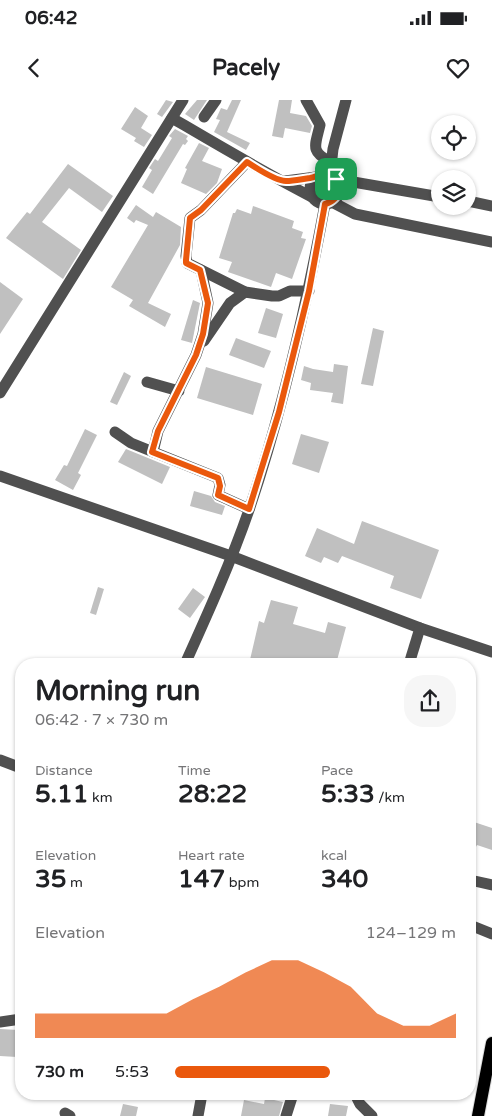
<!DOCTYPE html>
<html lang="en">
<head>
<meta charset="utf-8">
<style>
  :root { --surface:#fff; --page:#f6f6f6; --text:#202124; --muted:#757577; --accent:#ea580c }
  body { margin:0; font-family:"Varela Round",sans-serif; background:var(--page); color:var(--text); height:100vh; display:flex; flex-direction:column; font-size:19px; white-space:nowrap }
  * { box-sizing:border-box; margin:0 }
  p { font-size:16px; color:var(--muted) }
  .icon { flex:none; width:28px; height:28px; fill:none; stroke:currentColor; stroke-width:2; stroke-linecap:round; stroke-linejoin:round }
  .map { position:relative; flex:1; overflow:hidden }
  .sheet { position:absolute; left:15px; top:558px; width:461px; height:442px; display:flex; flex-direction:column; background:var(--surface); border-radius:20px; box-shadow:0 1px 4px #0004 }
  .sheet>* { flex:none }
  .buttons { position:absolute; left:431px; top:15px; display:grid; gap:10px }
  .buttons a { display:grid; place-items:center; width:45px; height:45px; border-radius:50%; background:var(--surface); box-shadow:0 1px 4px #0004; font-size:25px }
  .pin { position:absolute; display:grid; place-items:center; width:42px; height:42px; color:#fff; margin:-21px; border-radius:10px; box-shadow:0 2px 8px #0006 }
  .round { display:grid; place-items:center; flex:none; width:52px; height:52px; border-radius:20px; background:var(--page) }
  .summary { display:flex; align-items:center; justify-content:space-between; height:85px; padding:0 20px }
  h1 { font-size:28px; font-weight:700; line-height:38px }
  .figures { display:grid; grid-template-columns:repeat(3,1fr); gap:8px; height:85px; padding:5px 20px }
  .figures div { display:grid; align-content:center }
  .figures b { font-size:25px; font-weight:700 }
  .figures small { font-size:14px; font-weight:400 }
  .figures p { font-size:14px }
  .chart { height:140px; padding:10px 20px }
  .chart p { display:flex; justify-content:space-between }
  .chart svg { width:100%; height:90px; margin-top:5px; fill:var(--accent); opacity:.7 }
  ul { padding:0 20px; list-style:none; font-size:16px }
  li { display:grid; grid-template-columns:80px 60px 1fr; align-items:center; height:38px }
  li i { height:12px; border-radius:6px; background:var(--accent) }
  .status { display:flex; justify-content:space-between; align-items:center; height:35px; padding:0 25px; background:var(--surface); direction:ltr }
  .status svg { height:14px; fill:currentColor }
  header { display:flex; justify-content:space-between; align-items:center; height:65px; padding:0 20px; background:var(--surface); font-size:22px; font-weight:700 }
  .map>svg:first-child { display:block }
  .building { fill:#c0c0c0 }
  .lines { fill:none; stroke-linecap:round; stroke-linejoin:round }
  .major-casing { stroke:#dbdbdb; stroke-width:14 }
  .minor { stroke:#505050; stroke-width:11 }
  .major { stroke:#000; stroke-width:12 }
  .route-casing { stroke:#fff; stroke-width:10 }
  .route { stroke:#ea580c; stroke-width:6 }
</style>
</head>
<body>
<div class="status"><b>06:42</b><svg viewBox="0 0 49 12"><path d="M0 12V9h3v3zM5 12V6h3v6zM10 12V3h3v9zM15 12V0h3v12zM26 1h20v11H26zM47 4h2v5h-2z"/></svg></div>
<header><svg class="icon" aria-label="back" viewBox="0 0 24 24"><path d="M15 5l-7 7 7 7"/></svg>Pacely<svg class="icon" aria-label="heart" viewBox="0 0 24 24"><path d="M12 20l-8-8c-3-5 5-10 8-4 3-6 11-1 8 4z"/></svg></header>
<div class="map">
<svg width="492" height="1016" viewBox="0 0 492 1016">
  <rect width="100%" height="100%" fill="#fff"/>
  <g class="building">
    <polygon points="166,0 173,2 162,17 157,14"/>
    <polygon points="197,0 207,0 194,20 185,14"/>
    <polygon points="232,0 241,0 227,32 250,43 246,50 214,32 220,20 216,19 221,8 227,10"/>
    <polygon points="279,0 292,0 290,13 306,16 312,26 310,33 285,28 283,38 272,36"/>
    <polygon points="135,7 148,16 141,28 152,35 144,47 134,41 136,38 121,29"/>
    <polygon points="175,29 188,36 186,39 188,41 185,45 183,44 153,94 142,87 152,70 149,68 155,59 158,61 172,38 169,36"/>
    <polygon points="199,43 209,48 202,61 222,69 217,83 206,94 181,83 187,69 185,68"/>
    <polygon points="68,64 113,96 102,112 69,88 42,122 81,150 63,179 6,138 27,112 30,114"/>
    <polygon points="136,105 153,117 156,112 181,127 180,145 148,203 171,214 165,227 129,206 133,200 111,187 148,125 136,120 134,123 127,118"/>
    <polygon points="253,106 294,121 292,128 303,132 301,138 306,139 292,179 276,173 271,187 228,172 232,162 219,158 233,113 235,113 237,109 251,114"/>
    <polygon points="0,182 23,199 0,234"/>
    <polygon points="193,200 200,203 192,243 181,240"/>
    <polygon points="266,208 283,214 276,238 258,233"/>
    <polygon points="373,228 384,231 373,286 361,284"/>
    <polygon points="236,238 271,251 264,268 229,255"/>
    <polygon points="334,264 348,266 343,304 331,302 333,293 310,290 311,283 301,280 304,266 313,269 333,272"/>
    <polygon points="206,267 262,284 253,315 197,298"/>
    <polygon points="124,272 131,276 117,305 110,302"/>
    <polygon points="85,329 97,335 78,373 81,375 73,390 55,380 64,365 67,366"/>
    <polygon points="301,334 329,342 319,373 292,364"/>
    <polygon points="126,349 170,367 162,384 118,362"/>
    <polygon points="194,391 211,396 215,402 225,406 222,415 190,406"/>
    <polygon points="362,421 439,450 421,499 390,488 394,476 342,456 338,463 324,457 321,463 305,456 317,428 354,444"/>
    <polygon points="98,487 104,489 96,515 90,513"/>
    <polygon points="193,488 205,497 190,518 178,509"/>
    <polygon points="271,500 298,507 293,524 325,533 328,522 346,527 336,564 249,564 259,521 264,523"/>
    <polygon points="474,722 492,728 492,750 477,745 470,758 470,727 473,728"/>
    <polygon points="0,929 19,930 17,957 0,956"/>
    <polygon points="265,998 283,1002 279,1016 241,1016 244,1000 264,1004"/>
    <polygon points="123,1004 138,1007 136,1016 120,1016"/>
    <polygon points="330,1004 348,1006 346,1016 328,1016"/>
  </g>
  <g class="lines">
    <defs>
      <polyline id="major" points="478,1016 492,943"/>
    </defs>
    <use href="#major" class="major-casing"/>
    <g class="minor">
      <path d="M306,0L320,25C315,46 310,52 331,62"/>
      <polyline points="204,17 216,0"/>
      <path d="M172,18C218,45 265,73 312,97"/>
      <polyline points="247,62 201,110 190,118 186,156 187,163 245,192 272,196 279,196 290,191 309,191"/>
      <circle cx="325" cy="89" r="15"/>
      <polyline points="330,75 333,49 346,0"/>
      <polyline points="336,79 440,97"/>
      <polyline points="285,81 316,77"/>
      <polyline points="468,101 492,106"/>
      <polyline points="332,102 355,114 492,142"/>
      <polyline points="204,241 230,203 245,192"/>
      <polyline points="147,282 179,291"/>
      <polyline points="0,293 183,0"/>
      <polyline points="115,332 131,343 218,378 220,385 218,395 249,409"/>
      <polyline points="153,352 158,331 196,255 203,234 208,203 201,170"/>
      <polyline points="0,376 231,456 420,528 492,552"/>
      <path d="M185,564C208,513 231,462 249,410C283,310 306,207 325,104"/>
      <polyline points="409,564 420,528"/>
      <polyline points="0,660 21,668"/>
      <polyline points="470,780 492,785"/>
      <polyline points="470,825 492,834"/>
      <polyline points="0,922 21,919"/>
      <polyline points="355,994 360,1004 372,1016"/>
      <polyline points="65,1013 70,1016"/>
      <polyline points="198,1016 202,994"/>
      <polyline points="286,1016 293,994"/>
    </g>
    <use href="#major" class="major"/>
  </g>
  <g class="lines">
    <defs>
      <path id="route" d="M247,62C256,68 277,81 286,81C294,81 302,79 310,78C316,77 322,73 329,74C347,79 341,100 325,104L309,191L279,312L249,409L218,395L220,386L218,378L152,352L158,331L196,255L203,234L208,203L200,170L186,163V160L190,118L201,110Z"/>
    </defs>
    <use href="#route" class="route-casing"/>
    <use href="#route" class="route"/>
  </g>
</svg>
<div class="buttons">
<a><svg class="icon" aria-label="locate" viewBox="0 0 24 24"><circle cx="12" cy="12" r="6"/><path d="M12 2v4M12 18v4M2 12h4M18 12h4"/></svg></a>
<a><svg class="icon" aria-label="layers" viewBox="0 0 24 24"><path d="M12 4l9 5-9 5-9-5zM3 14l9 5 9-5"/></svg></a>
</div>
<div class="pin" style="left:336px;top:79px;background:#1e9e55"><svg class="icon" aria-label="arrive" viewBox="0 0 24 24"><path d="M6 21V4h12l-3 4 3 4H6"/></svg></div>
<section class="sheet">
<div class="summary"><div><h1>Morning run</h1><p>06:42 · 7 × 730 m</p></div><a class="round"><svg class="icon" aria-label="share" viewBox="0 0 24 24"><path d="M12 15V3M7 8l5-5 5 5M5 13v7h14v-7"/></svg></a></div>
<div class="figures">
<div><p>Distance</p><b>5.11<small> km</small></b></div>
<div><p>Time</p><b>28:22</b></div>
<div><p>Pace</p><b>5:33<small> /km</small></b></div>
</div>
<div class="figures">
<div><p>Elevation</p><b>35<small> m</small></b></div>
<div><p>Heart rate</p><b>147<small> bpm</small></b></div>
<div><p>kcal</p><b>340</b></div>
</div>
<div class="chart"><p><span>Elevation</span>124–129 m</p>
<svg viewBox="0 0 160 44" preserveAspectRatio="none"><path d="M0 44V32L10 32L20 32L30 32L40 32L50 32L60 25L70 19L80 12L90 6L100 6L110 12L120 19L130 32L140 38L150 38L160 32V44z"/></svg>
</div>
<ul>
<li><b>730 m</b>5:53<i style="width:55%"></i></li>
</ul>
</section>
</div>
</body>
</html>
